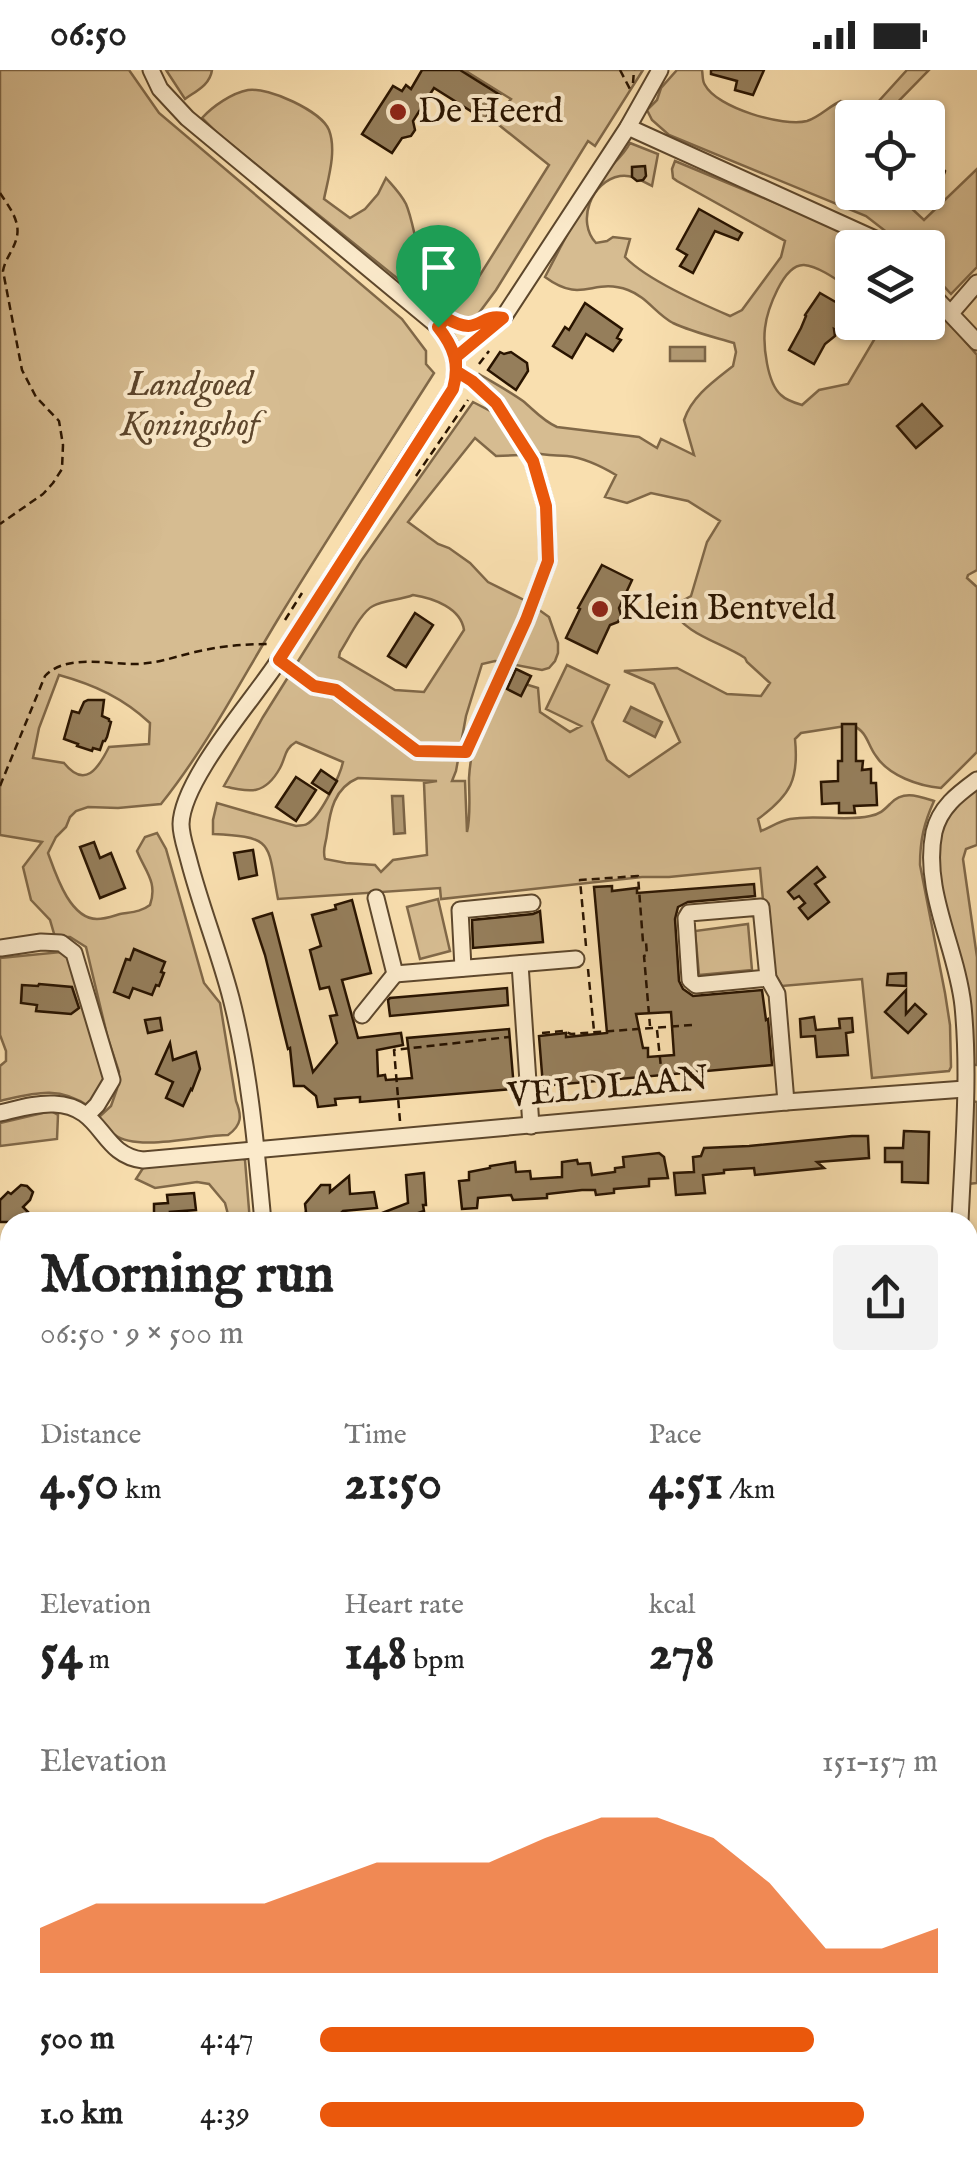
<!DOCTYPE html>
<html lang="en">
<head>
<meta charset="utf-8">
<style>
  :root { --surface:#fff; --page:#f2f2f2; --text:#222; --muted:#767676; --accent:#ea580c }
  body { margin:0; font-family:"IM FELL English",serif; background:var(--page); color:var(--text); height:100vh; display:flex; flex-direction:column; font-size:38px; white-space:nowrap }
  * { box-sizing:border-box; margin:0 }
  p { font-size:32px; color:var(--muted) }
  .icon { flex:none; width:55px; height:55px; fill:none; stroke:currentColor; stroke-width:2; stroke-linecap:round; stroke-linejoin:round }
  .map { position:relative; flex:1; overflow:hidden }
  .details { position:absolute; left:0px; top:1142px; width:978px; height:962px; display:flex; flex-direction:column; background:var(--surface); border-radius:30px 30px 0 0; box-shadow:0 2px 8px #0004 }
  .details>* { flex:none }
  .fabs { position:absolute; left:835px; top:30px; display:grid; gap:20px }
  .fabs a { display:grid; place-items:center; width:110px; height:110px; border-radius:10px; background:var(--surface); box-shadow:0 2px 8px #0004; font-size:50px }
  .pin { position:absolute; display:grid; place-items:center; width:85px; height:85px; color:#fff; margin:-102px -42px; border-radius:50% 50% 50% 0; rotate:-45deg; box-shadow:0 0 10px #0007 }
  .pin .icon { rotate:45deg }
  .round { display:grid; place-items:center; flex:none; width:105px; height:105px; border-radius:10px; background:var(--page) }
  .overview { display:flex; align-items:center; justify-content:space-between; height:170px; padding:0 40px }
  h1 { font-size:55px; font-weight:700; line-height:75px }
  .metrics { display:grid; grid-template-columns:repeat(3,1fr); gap:15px; height:170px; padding:10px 40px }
  .metrics div { display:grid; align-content:center }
  .metrics b { font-size:50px; font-weight:700 }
  .metrics small { font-size:28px; font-weight:400 }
  .metrics p { font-size:28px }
  .chart { height:280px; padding:20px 40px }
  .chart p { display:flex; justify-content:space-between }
  .chart svg { width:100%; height:180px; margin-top:10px; fill:var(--accent); opacity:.7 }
  ul { padding:0 40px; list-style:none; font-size:32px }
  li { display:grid; grid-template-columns:160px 120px 1fr; align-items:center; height:75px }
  li i { height:25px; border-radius:12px; background:var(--accent) }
  .status { display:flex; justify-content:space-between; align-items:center; height:70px; padding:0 50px; background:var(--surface); direction:ltr }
  .status svg { height:28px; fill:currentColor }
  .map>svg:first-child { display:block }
  .green { fill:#d6bc91; stroke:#806848; stroke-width:2.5; fill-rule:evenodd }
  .water { fill:#b29a74; stroke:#7b6446; stroke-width:2.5 }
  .building { fill:#957e5b; stroke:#291400; stroke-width:2.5; fill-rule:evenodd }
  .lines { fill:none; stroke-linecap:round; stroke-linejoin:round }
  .minor-casing { stroke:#5d472c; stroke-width:19 }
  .major-casing { stroke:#291400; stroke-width:24 }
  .path { stroke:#291400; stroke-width:2.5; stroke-dasharray:8 5; stroke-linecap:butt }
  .minor { stroke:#fbeacb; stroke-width:15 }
  .major { stroke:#f9dfaf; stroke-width:20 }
  .route-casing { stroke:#fff; stroke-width:20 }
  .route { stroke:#ea580c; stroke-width:12 }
  .poi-dot { fill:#8f2418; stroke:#fbeacb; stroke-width:4 }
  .labels { text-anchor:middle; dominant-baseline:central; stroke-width:8; stroke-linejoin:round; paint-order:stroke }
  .poi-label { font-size:35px; fill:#291400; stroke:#fbeacb; text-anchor:start }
  .park-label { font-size:35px; font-style:italic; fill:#5d462c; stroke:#fbeacb }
  .street-label { font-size:35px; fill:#291400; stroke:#fbeacb }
</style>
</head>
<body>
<div class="status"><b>06:50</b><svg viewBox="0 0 49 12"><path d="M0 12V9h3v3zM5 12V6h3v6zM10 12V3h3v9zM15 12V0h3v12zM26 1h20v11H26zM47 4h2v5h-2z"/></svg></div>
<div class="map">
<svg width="977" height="2103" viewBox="0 0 977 2103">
  <rect width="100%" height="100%" fill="#f9dfaf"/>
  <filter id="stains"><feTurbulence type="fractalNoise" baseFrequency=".002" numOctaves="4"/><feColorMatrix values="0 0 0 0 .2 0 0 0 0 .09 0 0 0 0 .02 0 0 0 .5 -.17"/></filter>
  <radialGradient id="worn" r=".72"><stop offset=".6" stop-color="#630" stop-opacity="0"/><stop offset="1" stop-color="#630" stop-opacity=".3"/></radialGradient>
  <g class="green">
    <path d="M0,0H129L159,43L402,249L426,281V294L434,303C383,383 332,461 283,541C243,606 209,674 161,734L118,738L88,737L76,741L70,747L66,757L56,767L48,783C56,805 70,849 97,849C105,849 113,846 120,844C131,842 141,842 150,835C158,812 145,801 137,781L145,767L157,763L166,779L204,913L220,933L236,1031C242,1046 242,1055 228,1065C200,1065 138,1082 115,1065C108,1061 104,1053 99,1047L111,1036L117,1019L119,1002L108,969L86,877L70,867H55L50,850L31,830L23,797L42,772L0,765ZM59,605C95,615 123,628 150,653L149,674L109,677C98,699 85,719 64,693L33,688L39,658Z"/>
    <path d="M166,0H212C210,15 196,21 185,29Z"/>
    <path d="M464,0H643L595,76L588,71L496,220L470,255L444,246L217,63L202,48C213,36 232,23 248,20C269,17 321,41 329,60C337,81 328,109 324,129L350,148L365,139L378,124L386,108C393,116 401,124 406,134C420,166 416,235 470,221L549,95L494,51L511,29Z"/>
    <path d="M677,0H702C703,5 702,11 705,15C717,38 783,57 807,51C820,47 829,36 841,31L867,44L907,0H929L883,47L852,48V122L895,123L924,150L977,99V197L951,224L928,199V178L906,177L866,146L669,65L652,50L647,40L657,30L661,18Z"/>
    <path d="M630,73L658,84L652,116C642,111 632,104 620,106C591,111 576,152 596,173L607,171L613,167L630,169L625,187C647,210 700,233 730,246L742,240L781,187L785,171L677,111L673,108L672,99L675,91L855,166L873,177L852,178V220C840,212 819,196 804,195C783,194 767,241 765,258C763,275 767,313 781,325C786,330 795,333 802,335L819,320L848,314L884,253L928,252V229L977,285V500L968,505L967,508L977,517V682L941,718C919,716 889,706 876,686C867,674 868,662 852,655L801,663L795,669C799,709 791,725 758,749L761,761C771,757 779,751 790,749C816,744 845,752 870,746C880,744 883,741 890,734C903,720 918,726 934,731C924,753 920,770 920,795L945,923L950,955L951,997L949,1001L872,1008L862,909L782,916L769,894L760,798L669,807H642L441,829L440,818L278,829C267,772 275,767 213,764V750L217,733L296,756C303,755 306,756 311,751C322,742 340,706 343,692L296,672C284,679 286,687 280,698C265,725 250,723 224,716L263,647L361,491L473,332L496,344L519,385L496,386L475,368L408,452L438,474L449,478L470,493L488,512L528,532L549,547L558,573V583L555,591L549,598L542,600L495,591L482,594L466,646L456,701L452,711H465L467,762C471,746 469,726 469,708C471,673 483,642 495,610H512L538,618L540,642L570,662L581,656L546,639L567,595L609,615L592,652L607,690L629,707L680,672L654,614L624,601L677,598L727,624L761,626L770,613L747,592L745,588C721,572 684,565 671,537L691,526L707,472L720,451L688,431L651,423L627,433L605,427L616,405C601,396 585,388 567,386C555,385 544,386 532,382L476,306L479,304C494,313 509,321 523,331C535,341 543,351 557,357L639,367L657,378L661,369L694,385L684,350C692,326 714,311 733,296L736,282L734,273C714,267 692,262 673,253C656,244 647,227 628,220C592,207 583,235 545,207C562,174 579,141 600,110C609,95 621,90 630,73ZM413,525C433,528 461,538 464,560L424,622L395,620L339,587L340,582C348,570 361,542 373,536C384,530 401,530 413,525ZM358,708L437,711L424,713L427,785L393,790L381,802L375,795L346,793L325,789C322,779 326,774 327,764C330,741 334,718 358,708Z"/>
    <polygon points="977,702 977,775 966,779 963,789 977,887 977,995 966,994 945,859 936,765 953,726"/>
    <polygon points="438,829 450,881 420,889 407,837"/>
    <polygon points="748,854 752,900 699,905 695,861"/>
    <path d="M61,882L72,889L106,1004L101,1023L90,1037C58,1015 35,1023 0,1031V996L6,991V981L0,965V888Z"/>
    <polygon points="967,1030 977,1032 977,1113 967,1114"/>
    <polygon points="51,1041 58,1045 57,1069 0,1076 0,1053"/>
    <polygon points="241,1088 245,1090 250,1152 230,1152 225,1133 209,1114 197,1112 155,1118 136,1109 145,1095"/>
    <polygon points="968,1175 977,1176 977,1249 968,1248"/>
    <polygon points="0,1246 10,1250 10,1294 0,1293"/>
    <polygon points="0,1400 10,1400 10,1602 3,1609 0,1605"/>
    <polygon points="10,1678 10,1751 0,1746 0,1685 3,1679"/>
    <polygon points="10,1790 10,2084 5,2095 8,2103 0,2103 0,1795"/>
  </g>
  <g class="water">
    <rect x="670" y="277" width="35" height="14"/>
    <polygon points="631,637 662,652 655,667 624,651"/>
    <polygon points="392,726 403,726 405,763 394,764"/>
  </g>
  <g class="building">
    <polygon points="422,0 460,0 500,25 485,50 434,18 413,51 415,60 411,66 402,68 392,83 362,64 393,16 402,21 406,15 411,19"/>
    <polygon points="711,0 764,0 753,25 735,20 737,11 711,4"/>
    <polygon points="928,78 943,91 941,97 945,101 943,107 928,118"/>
    <polygon points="645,96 646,106 643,110 637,111 632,107 632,97"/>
    <polygon points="699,139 742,163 738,170 715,161 693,203 680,196 687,185 677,179"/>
    <polygon points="820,223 846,238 847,243 844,248 838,250 837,252 841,255 838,261 834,259 835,266 825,274 814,294 789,280 801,258 806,246 805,245"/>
    <polygon points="585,233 622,259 617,268 621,270 613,281 586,264 572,288 553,276 565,257 569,260"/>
    <polygon points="500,282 504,284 511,282 527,293 528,301 516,320 488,300"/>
    <polygon points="922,334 942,356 916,378 897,356"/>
    <polygon points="602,495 632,510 619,538 621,545 618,552 610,555 597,583 566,568 580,539 578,538"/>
    <polygon points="415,543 433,555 406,597 388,586"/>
    <polygon points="516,599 531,606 521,626 507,619"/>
    <polygon points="88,630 104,630 102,646 109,649 109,651 111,652 107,667 105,671 103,671 100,680 93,678 92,681 77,676 78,674 64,669 72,641 79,643 84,632"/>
    <polygon points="842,654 856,654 856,691 863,691 862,700 871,699 871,713 876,713 877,735 854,736 855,743 839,743 839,733 822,734 821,712 838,711 838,691 842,691"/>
    <polygon points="321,700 337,711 329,724 312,713"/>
    <polygon points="296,707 316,720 296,751 276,737"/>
    <polygon points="94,772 100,788 111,783 125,818 100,828 80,777"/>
    <polygon points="253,780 257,805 239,809 234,783"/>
    <polygon points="817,797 825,807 815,814 829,832 808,849 799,838 805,833 799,826 794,829 788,822"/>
    <path d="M754,814L755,826L688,832L678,837L675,849L679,911L683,919L693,926L762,920L766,950L768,949L772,995L543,1016L539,966L566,963V967L607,963L594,817L612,816V821L637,818V823ZM671,942L674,985L648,987V978H643L636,944Z"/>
    <polygon points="352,830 371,903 342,910 358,968 401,963 403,975 377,980 378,1006 385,1005 386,1010 412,1008 407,968 509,959 514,1019 360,1032 360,1027 335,1029 336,1035 318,1037 316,1026 304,1016 294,1016 290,978 288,979 265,885 253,849 272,843 313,1002 337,973 330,946 337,945 329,917 320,919 310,880 321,876 312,845 336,839 335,835"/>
    <polygon points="540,841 543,872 473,878 472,850 533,844"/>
    <polygon points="134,879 165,892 161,902 164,903 159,916 156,915 152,925 133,918 129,928 114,922 126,889 130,890"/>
    <polygon points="906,903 906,916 887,915 888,904"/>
    <polygon points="39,914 72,917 79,938 71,944 36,941 37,935 21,933 22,915 38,916"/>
    <polygon points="507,918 508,935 390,946 388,930 390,928"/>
    <polygon points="906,920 906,944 915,934 926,944 908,963 885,942"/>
    <polygon points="814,947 816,960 840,958 839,949 852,948 853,962 846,963 848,985 817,987 815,966 801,967 800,949"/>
    <polygon points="160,948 162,960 148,963 145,950"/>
    <polygon points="170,973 173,990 196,982 200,999 192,1020 191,1019 183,1036 166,1028 173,1012 156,1004"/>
    <polygon points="904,1061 929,1062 928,1113 902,1112 902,1092 885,1092 885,1078 903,1078"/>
    <polygon points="852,1066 868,1066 869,1088 817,1092 824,1098 755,1105 754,1098 724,1100 724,1103 703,1105 705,1123 676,1125 674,1103 694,1102 693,1087 701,1086 704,1078 749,1076"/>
    <polygon points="659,1083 664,1087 668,1108 649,1109 649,1116 614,1119 614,1123 596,1125 595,1120 582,1120 547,1124 547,1128 513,1130 511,1125 478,1128 477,1138 462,1139 459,1111 469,1110 469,1102 490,1098 490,1096 515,1092 516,1102 530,1101 531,1109 562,1107 562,1092 577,1090 578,1094 590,1093 592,1105 615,1102 615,1098 624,1097 623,1087"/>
    <polygon points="424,1103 426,1135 423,1135 424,1141 393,1152 359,1152 408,1133 406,1105"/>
    <polygon points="349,1106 350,1124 374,1122 377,1138 343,1141 332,1152 294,1152 306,1142 305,1134 321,1115 330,1115 330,1122"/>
    <polygon points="21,1115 27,1116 33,1122 30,1130 23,1137 28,1142 17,1152 0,1152 0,1130 8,1122 11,1124"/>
    <polygon points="194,1123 196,1140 170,1142 171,1147 154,1148 154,1134 168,1133 167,1125"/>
  </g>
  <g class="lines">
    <defs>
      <g id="minor">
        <path d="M151,0L160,19L187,48L439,257C454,277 460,294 453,319C393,410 336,502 277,593C252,631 182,710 181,754C181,766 186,779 189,791C201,837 219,882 231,928C250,1002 256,1077 263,1152"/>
        <polyline points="628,57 875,169 884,178"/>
        <polyline points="928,220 977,272"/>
        <polyline points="951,243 977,213"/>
        <polyline points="456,287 503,248 628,57 660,0"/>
        <polyline points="279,590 314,616 335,620 417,681 466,682 526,550 548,491 546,436 533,391 496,333 472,311 456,301"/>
        <polyline points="376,828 395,904 576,889"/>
        <polyline points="1,878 41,872 61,873 74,883 112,1010 97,1035 87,1045"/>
        <polyline points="520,894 531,1056"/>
        <polyline points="463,898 460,840 532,833"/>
        <polyline points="768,908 696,915 690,910 686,848 689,843 761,837 768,908 777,924 786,1032"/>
        <polyline points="362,945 395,904"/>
        <path d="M0,1043C17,1039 36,1033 54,1034C104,1036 99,1085 143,1090L786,1032L965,1019"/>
        <path d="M960,1152C963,1081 970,1007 963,936C957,878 922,821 934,762C940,737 958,724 977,710"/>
        <polyline points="968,1264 977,1264"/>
        <polyline points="968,1541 977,1555"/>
        <polyline points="0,1748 10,1750"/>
        <polyline points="0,1790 10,1786"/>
        <polyline points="968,2056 977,2052"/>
        <polyline points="376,2095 380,2103"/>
        <polyline points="765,2095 771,2103"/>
        <polyline points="968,2095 976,2103"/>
        <polyline points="196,2103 200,2095"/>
      </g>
      <g id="major">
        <polyline points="968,1494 977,1479"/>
        <polyline points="543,2103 549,2095"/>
      </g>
    </defs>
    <use href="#minor" class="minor-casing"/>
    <use href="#major" class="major-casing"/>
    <g class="path">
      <polyline points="620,0 631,21"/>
      <polyline points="633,13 634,0"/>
      <path d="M0,123C9,137 22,152 16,170C13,181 5,189 3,201L22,300L36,327L59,351L63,375L62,399L53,413L43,424L0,454"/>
      <polyline points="479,294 489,281"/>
      <polyline points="416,406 468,330"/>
      <polyline points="285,550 302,523"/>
      <path d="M0,716L45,606C66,584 106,594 134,594C156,594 174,587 195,582C220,576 245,574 271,574"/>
      <polyline points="586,876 580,810 638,806 643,872 646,872 647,885 644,886 650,956"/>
      <polyline points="588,899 594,961"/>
      <polyline points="657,960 664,1026"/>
      <polyline points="542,963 564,961 571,964 692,955"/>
      <polyline points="400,1051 394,980 509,967"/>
      <polyline points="968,1328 977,1316"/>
      <polyline points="968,1337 977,1325"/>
      <polyline points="968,1446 977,1435"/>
      <polyline points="105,2102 111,2095"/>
    </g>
    <use href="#minor" class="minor"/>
    <use href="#major" class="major"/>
  </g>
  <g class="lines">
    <defs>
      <path id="route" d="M438,257C454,277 460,294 453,319L279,590L314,616L336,620L417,681L466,682L526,550L548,491L546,436L533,391L496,333L472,311L456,301V287L503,248C478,243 480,268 446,248L438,257"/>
    </defs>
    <use href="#route" class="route-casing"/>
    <use href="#route" class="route"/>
  </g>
  <g class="poi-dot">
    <circle cx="398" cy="42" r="10"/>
    <circle cx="600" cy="539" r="10"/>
  </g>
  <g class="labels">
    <g class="poi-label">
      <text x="418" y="42">De Heerd</text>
      <text x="620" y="539">Klein Bentveld</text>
    </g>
    <g class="park-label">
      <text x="190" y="315">Landgoed<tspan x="190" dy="40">Koningshof</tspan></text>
    </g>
    <g class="street-label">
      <text transform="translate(608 1018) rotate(-5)">VELDLAAN</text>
    </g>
  </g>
  <rect width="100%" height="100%" filter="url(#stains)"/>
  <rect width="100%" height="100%" fill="url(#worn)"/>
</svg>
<div class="fabs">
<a><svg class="icon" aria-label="locate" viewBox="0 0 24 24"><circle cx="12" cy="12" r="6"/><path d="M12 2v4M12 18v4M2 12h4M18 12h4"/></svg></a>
<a><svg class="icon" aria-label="layers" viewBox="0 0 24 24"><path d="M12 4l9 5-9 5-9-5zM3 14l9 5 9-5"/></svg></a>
</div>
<div class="pin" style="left:438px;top:257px;background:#1e9e55"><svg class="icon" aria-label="arrive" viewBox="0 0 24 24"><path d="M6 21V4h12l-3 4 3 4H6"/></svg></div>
<section class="details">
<div class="overview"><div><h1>Morning run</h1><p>06:50 · 9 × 500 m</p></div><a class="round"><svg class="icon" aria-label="share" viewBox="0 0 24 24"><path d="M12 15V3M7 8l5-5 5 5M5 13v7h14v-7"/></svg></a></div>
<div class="metrics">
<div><p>Distance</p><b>4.50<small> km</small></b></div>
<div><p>Time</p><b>21:50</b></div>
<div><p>Pace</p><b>4:51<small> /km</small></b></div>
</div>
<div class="metrics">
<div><p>Elevation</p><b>54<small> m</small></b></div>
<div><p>Heart rate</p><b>148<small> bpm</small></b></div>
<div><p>kcal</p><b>278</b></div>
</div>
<div class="chart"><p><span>Elevation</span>151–157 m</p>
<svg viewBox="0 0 160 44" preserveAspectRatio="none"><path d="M0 44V33L10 27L20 27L30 27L40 27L50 22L60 17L70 17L80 17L90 11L100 6L110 6L120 11L130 22L140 38L150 38L160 33V44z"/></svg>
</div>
<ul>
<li><b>500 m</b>4:47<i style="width:80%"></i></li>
<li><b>1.0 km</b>4:39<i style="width:88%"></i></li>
</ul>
</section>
</div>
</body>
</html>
